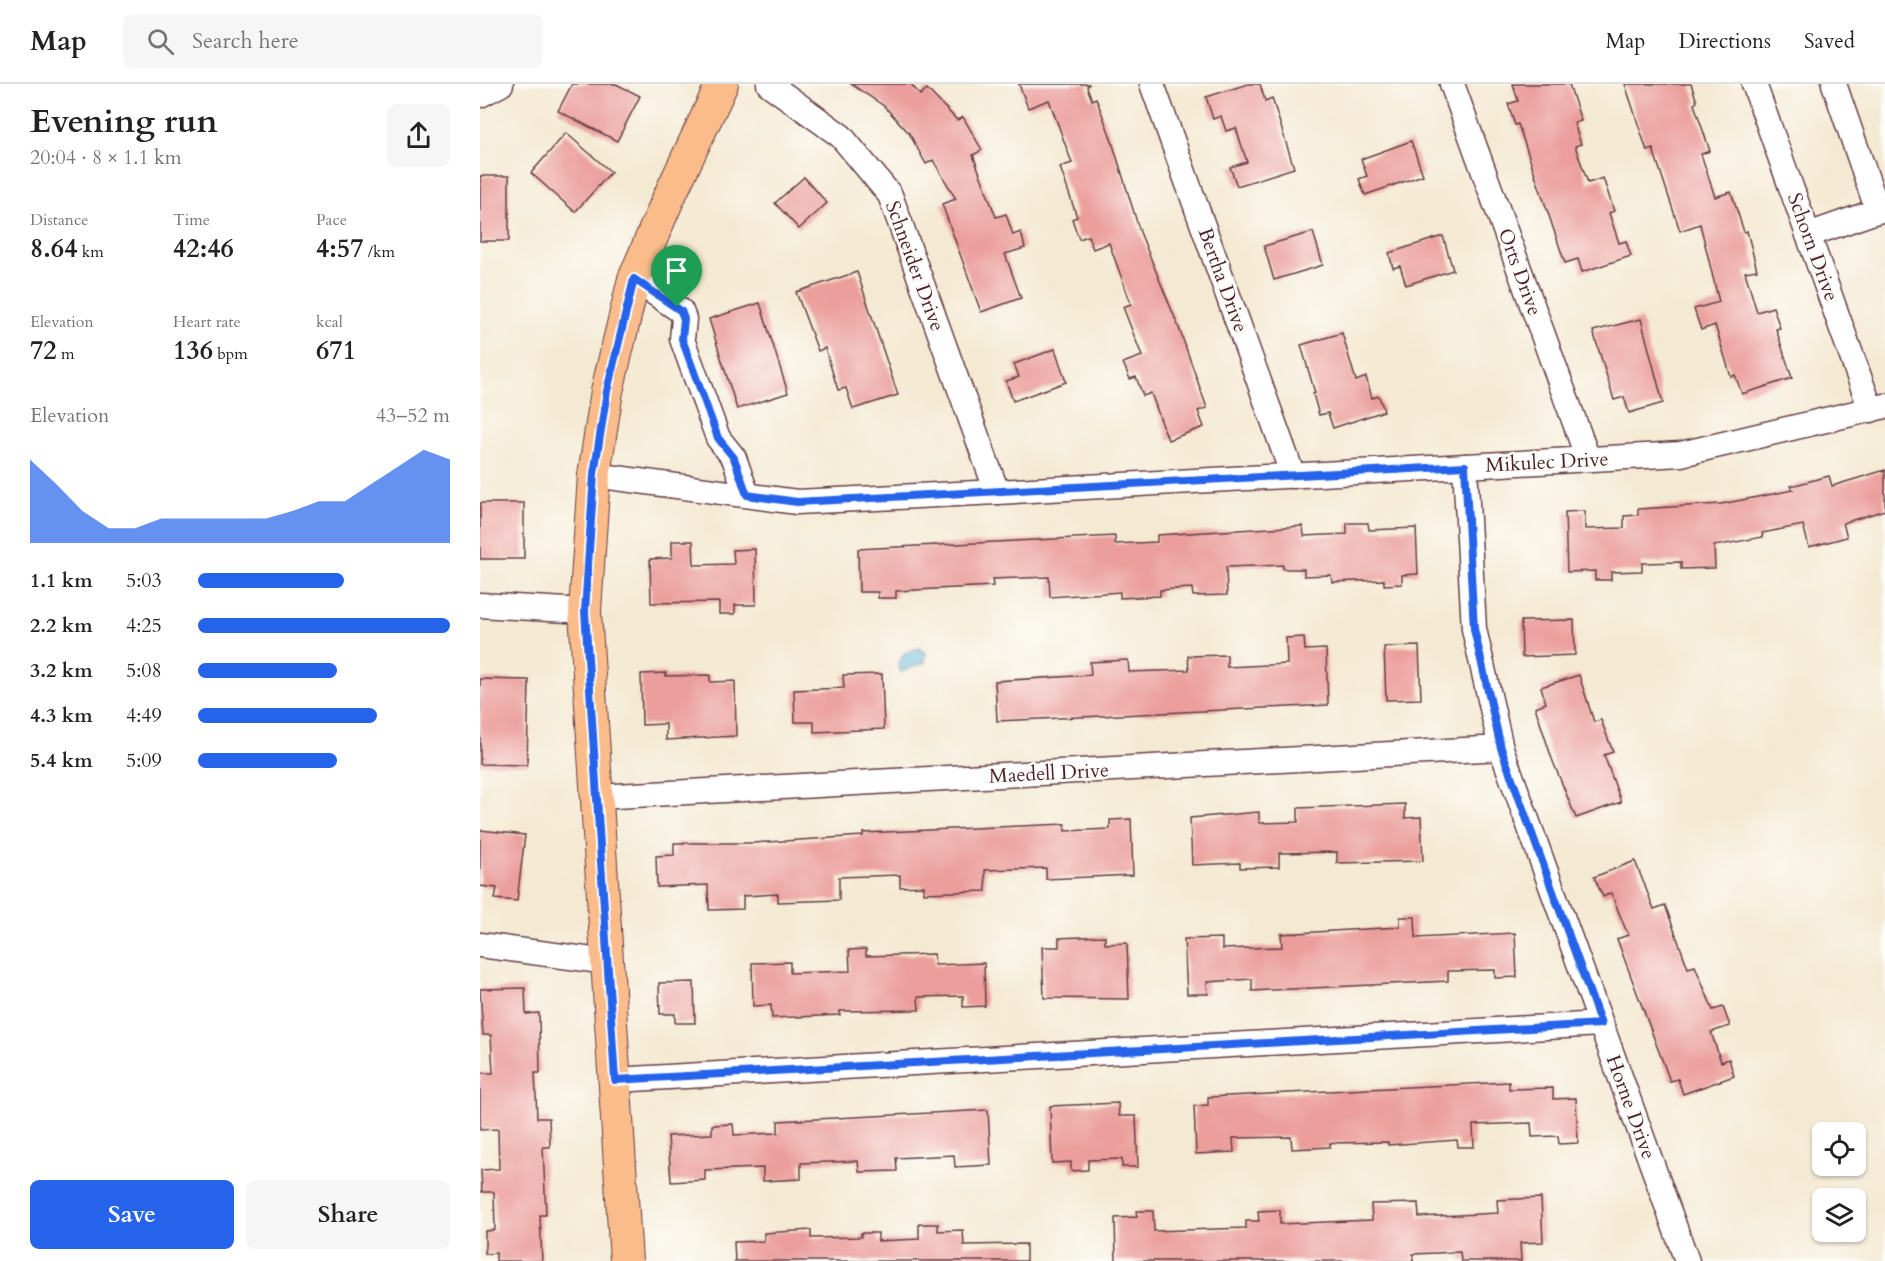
<!DOCTYPE html>
<html lang="en">
<head>
<meta charset="utf-8">
<style>
  :root { --surface:#fff; --page:#f6f6f6; --text:#222; --muted:#767676; --line:#e0e0e0; --accent:#2563eb }
  body { margin:0; font-family:Cardo,serif; background:var(--page); color:var(--text); height:100vh; display:flex; flex-direction:column; font-size:22px; white-space:nowrap }
  * { box-sizing:border-box; margin:0 }
  p { font-size:20px; color:var(--muted) }
  .icon { flex:none; width:33px; height:33px; fill:none; stroke:currentColor; stroke-width:2; stroke-linecap:round; stroke-linejoin:round }
  .map { position:relative; flex:1; overflow:hidden }
  .details { display:flex; flex-direction:column; background:var(--surface); width:480px }
  .details>* { flex:none }
  .buttons { position:absolute; left:1332px; top:1038px; display:grid; gap:12px }
  .buttons a { display:grid; place-items:center; width:54px; height:54px; border-radius:9px; background:var(--surface); box-shadow:0 2px 4px #0004; font-size:30px }
  .pin { position:absolute; display:grid; place-items:center; width:51px; height:51px; color:#fff; margin:-62px -26px; border-radius:50% 50% 50% 0; rotate:-45deg; box-shadow:0 0 6px #0007 }
  .pin .icon { rotate:45deg }
  .round { display:grid; place-items:center; flex:none; width:63px; height:63px; border-radius:9px; background:var(--page) }
  .summary { display:flex; align-items:center; justify-content:space-between; height:102px; padding:0 30px }
  h1 { font-size:33px; font-weight:800; line-height:45px }
  .stats { display:grid; grid-template-columns:repeat(3,1fr); gap:9px; height:102px; padding:6px 30px }
  .stats div { display:grid; align-content:center }
  .stats b { font-size:26px; font-weight:800 }
  .stats small { font-size:16px; font-weight:400 }
  .stats p { font-size:16px }
  .chart { height:168px; padding:12px 30px }
  .chart p { display:flex; justify-content:space-between }
  .chart svg { width:100%; height:108px; margin-top:6px; fill:var(--accent); opacity:.7 }
  .primary-button { display:flex; gap:12px; margin-top:auto; padding:12px 30px }
  .primary-button a { flex:1; height:69px; border-radius:9px; background:var(--accent); color:#fff; font-size:24px; font-weight:800; line-height:69px; text-align:center }
  .primary-button a+a { background:var(--page); color:var(--text) }
  ul { padding:0 30px; list-style:none; font-size:20px }
  li { display:grid; grid-template-columns:96px 72px 1fr; align-items:center; height:45px }
  li i { height:15px; border-radius:8px; background:var(--accent) }
  header { display:flex; align-items:center; gap:36px; box-sizing:border-box; height:84px; padding:0 30px; background:var(--surface); border-bottom:2px solid var(--line) }
  header strong { font-size:28px }
  nav { display:flex; gap:33px; margin-inline-start:auto; font-size:21px }
  .search { width:420px; height:54px; background:var(--page); display:flex; align-items:center; gap:15px; box-sizing:border-box; padding:0 21px; border-radius:9px; color:var(--muted); font-size:22px }
  main { display:flex; flex:1; min-height:0 }
  .map>svg:first-child { display:block }
  .water { fill:#5cb5d9; stroke:#536a82; stroke-width:1.5 }
  .building { fill:#eb9e9b }
  .lines { fill:none; stroke-linecap:round; stroke-linejoin:round }
  .minor-casing { stroke:#643d44; stroke-width:27 }
  .major-casing { stroke:#643d44; stroke-width:34 }
  .minor { stroke:#fff; stroke-width:24 }
  .major { stroke:#f9bc8a; stroke-width:32 }
  .route-casing { stroke:#fff; stroke-width:12 }
  .route { stroke:#2563eb; stroke-width:8 }
  .labels { text-anchor:middle; dominant-baseline:central; stroke-width:5; stroke-linejoin:round; paint-order:stroke }
  .street-label { font-size:20px; fill:#4a1f2b; stroke:#fdfcf7 }
</style>
</head>
<body>
<header>
<strong>Map</strong>
<div class="search"><svg class="icon" aria-label="search" viewBox="0 0 24 24"><circle cx="10" cy="10" r="6"/><path d="M15 15l6 6"/></svg>Search here</div>
<nav><a>Map</a><a>Directions</a><a>Saved</a></nav>
</header>
<main>
<section class="details">
<div class="summary"><div><h1>Evening run</h1><p>20:04 · 8 × 1.1 km</p></div><a class="round"><svg class="icon" aria-label="share" viewBox="0 0 24 24"><path d="M12 15V3M7 8l5-5 5 5M5 13v7h14v-7"/></svg></a></div>
<div class="stats">
<div><p>Distance</p><b>8.64<small> km</small></b></div>
<div><p>Time</p><b>42:46</b></div>
<div><p>Pace</p><b>4:57<small> /km</small></b></div>
</div>
<div class="stats">
<div><p>Elevation</p><b>72<small> m</small></b></div>
<div><p>Heart rate</p><b>136<small> bpm</small></b></div>
<div><p>kcal</p><b>671</b></div>
</div>
<div class="chart"><p><span>Elevation</span>43–52 m</p>
<svg viewBox="0 0 160 44" preserveAspectRatio="none"><path d="M0 44V10L10 20L20 31L30 38L40 38L50 34L60 34L70 34L80 34L90 34L100 31L110 27L120 27L130 20L140 13L150 6L160 10V44z"/></svg>
</div>
<ul>
<li><b>1.1 km</b>5:03<i style="width:58%"></i></li>
<li><b>2.2 km</b>4:25<i style="width:100%"></i></li>
<li><b>3.2 km</b>5:08<i style="width:55%"></i></li>
<li><b>4.3 km</b>4:49<i style="width:71%"></i></li>
<li><b>5.4 km</b>5:09<i style="width:55%"></i></li>
</ul>
<div class="primary-button"><a>Save</a><a>Share</a></div>
</section>
<div class="map">
<svg width="1405" height="1177" viewBox="0 0 1405 1177">
  <rect width="100%" height="100%" fill="#fdfcf7"/>
  <filter id="ink" filterUnits="userSpaceOnUse"><feTurbulence type="fractalNoise" baseFrequency=".0167" numOctaves="2"/><feDisplacementMap in="SourceGraphic" scale="12" xChannelSelector="R" yChannelSelector="G"/><feConvolveMatrix kernelMatrix="1 2 1 2 8 2 1 2 1" color-interpolation-filters="sRGB"/></filter>
  <filter id="wash" filterUnits="userSpaceOnUse"><feTurbulence type="fractalNoise" baseFrequency=".008" numOctaves="4" result="noise"/><feDisplacementMap in="SourceGraphic" scale="24" xChannelSelector="R" yChannelSelector="G"/><feGaussianBlur stdDeviation="1.35" result="paint"/><feColorMatrix in="noise" values="0 0 0 0 0 0 0 0 0 0 0 0 0 0 0 0 0 1.4 0 .05"/><feComposite in="paint" operator="in"/></filter>
  <g filter="url(#wash)">
    <rect width="100%" height="100%" fill="#f4e9d2"/>
    <polygon class="water" points="438,564 446,569 445,578 421,588 418,581 424,569"/>
    <g id="blocks">
      <g class="building">
        <polygon points="92,0 136,0 160,12 137,57 78,27"/>
        <polygon points="371,0 431,0 440,11 447,5 477,36 483,33 502,66 493,71 516,133 526,130 533,151 541,148 545,164 525,170 541,214 501,228 462,120 476,115 453,76 446,80 429,49 404,22"/>
        <polygon points="539,0 609,0 607,3 612,16 616,14 630,51 660,148 699,244 727,324 718,327 724,343 688,356 671,309 663,312 656,293 650,295 643,279 662,272 643,223 651,220 629,159 613,165 608,152 599,155 592,135 597,133 580,83 592,79 569,16 548,24"/>
        <polygon points="768,0 780,0 785,17 792,14 814,84 757,102 750,83 767,78 756,44 746,47 741,32 733,35 726,13"/>
        <polygon points="1033,0 1089,0 1101,37 1094,39 1101,60 1095,62 1108,99 1123,94 1134,127 1129,129 1139,159 1146,157 1151,172 1102,188 1098,175 1085,179 1038,40 1035,41 1028,20 1038,17"/>
        <polygon points="1145,0 1211,0 1217,18 1214,20 1230,67 1221,70 1235,113 1251,108 1264,148 1267,147 1277,186 1265,188 1277,228 1293,223 1300,244 1296,245 1312,294 1262,310 1255,291 1251,293 1235,241 1221,246 1214,225 1239,218 1220,140 1200,147 1173,65 1167,67"/>
        <polygon points="86,49 131,88 95,128 51,89"/>
        <polygon points="931,57 943,91 885,111 879,95 887,92 881,75"/>
        <rect x="0" y="92" width="29" height="65"/>
        <polygon points="324,93 347,119 319,145 295,119"/>
        <polygon points="833,148 843,181 794,196 784,162"/>
        <polygon points="963,152 973,186 926,201 920,182 913,184 909,169"/>
        <polygon points="377,188 418,311 373,325 366,304 358,306 345,264 338,267 316,208"/>
        <polygon points="280,219 308,309 257,325 229,235"/>
        <polygon points="1161,235 1183,319 1149,329 1144,313 1134,316 1113,247"/>
        <polygon points="862,249 876,297 886,293 892,314 899,312 904,327 853,344 848,329 839,331 833,310 835,309 821,261"/>
        <polygon points="575,265 586,298 533,317 526,297 539,293 534,280"/>
        <polygon points="1405,386 1405,426 1363,439 1367,453 1329,463 1323,441 1282,449 1283,453 1234,462 1235,484 1201,485 1201,478 1162,479 1162,487 1131,488 1131,496 1115,496 1115,487 1087,488 1085,428 1105,427 1105,445 1144,444 1144,432 1158,431 1158,425 1241,420 1313,406 1311,402 1349,392 1352,402"/>
        <rect x="0" y="419" width="44" height="56"/>
        <polygon points="867,439 888,439 889,446 936,444 938,490 922,491 922,500 904,501 904,496 852,498 851,491 824,492 824,485 803,485 803,481 746,483 747,511 713,512 712,504 680,506 680,512 640,514 640,508 570,513 569,493 512,495 513,502 416,507 416,514 398,514 398,508 379,508 378,465 635,452 635,460 677,458 677,451 823,442 824,452 867,450"/>
        <polygon points="192,457 213,457 214,481 254,480 253,466 275,465 276,521 255,521 255,530 239,530 239,518 171,519 170,475 192,474"/>
        <polygon points="1094,536 1095,571 1042,573 1041,537"/>
        <polygon points="824,553 825,566 846,565 848,621 517,637 515,597 611,591 610,578 648,576 649,588 709,586 708,572 747,571 747,583 807,580 806,554"/>
        <polygon points="939,562 941,615 906,616 904,563"/>
        <polygon points="186,589 186,592 230,591 230,598 255,597 256,652 186,656 186,640 162,641 161,590"/>
        <polygon points="402,590 404,645 334,648 334,638 315,638 314,606 364,604 363,591"/>
        <polygon points="1099,591 1114,638 1121,636 1133,668 1124,671 1141,718 1096,734 1072,675 1055,623 1066,619 1061,603"/>
        <polygon points="0,595 49,596 47,681 0,680"/>
        <polygon points="925,720 925,734 941,733 943,777 857,779 857,768 799,769 799,783 760,784 760,779 712,781 710,734 779,728 779,739 818,738 818,724"/>
        <polygon points="651,735 653,791 566,795 566,784 505,786 506,807 444,809 444,802 420,803 420,791 359,793 359,816 298,818 298,810 263,812 263,825 229,826 228,801 177,803 176,772 194,771 194,759 273,759 383,752 383,749 585,740 585,747 630,745 630,736"/>
        <polygon points="0,746 45,751 37,817 15,815 17,804 0,802"/>
        <polygon points="1155,777 1174,825 1185,821 1208,884 1215,882 1233,926 1243,923 1250,942 1231,948 1241,978 1249,975 1254,992 1203,1010 1198,995 1190,997 1144,874 1137,855 1148,851 1131,809 1123,813 1114,793"/>
        <polygon points="920,833 935,833 936,854 1035,849 1037,893 1015,894 1015,886 968,887 968,897 772,907 772,895 727,898 728,910 707,910 704,855 742,854 742,865 802,863 801,850 920,843"/>
        <polygon points="625,852 625,860 647,859 649,915 564,914 562,863 579,863 579,854"/>
        <polygon points="386,865 386,872 454,870 455,881 504,879 505,922 483,923 483,912 438,913 439,926 360,927 360,931 292,934 291,921 273,922 272,879 310,878 310,889 370,887 369,866"/>
        <polygon points="214,898 215,939 195,939 195,930 180,930 179,899"/>
        <polygon points="45,904 46,930 59,929 60,989 55,989 57,1034 69,1034 70,1063 63,1063 66,1131 60,1131 62,1177 16,1177 16,1169 5,1170 5,1147 15,1146 14,1108 2,1108 1,1086 19,1085 18,1045 0,1046 0,989 13,989 11,951 3,951 0,905"/>
        <polygon points="1029,998 1029,1005 1073,1004 1073,1015 1096,1014 1098,1059 1079,1060 1078,1052 1052,1053 1051,1039 993,1041 994,1063 978,1063 977,1056 908,1061 908,1058 850,1059 850,1063 812,1065 811,1053 753,1054 754,1068 716,1070 714,1022 728,1021 728,1013"/>
        <polygon points="638,1019 639,1032 656,1032 658,1083 642,1083 642,1075 608,1076 608,1086 591,1087 591,1078 572,1079 570,1022"/>
        <polygon points="508,1026 511,1081 475,1083 474,1071 416,1074 417,1087 379,1088 378,1077 321,1079 321,1095 283,1097 283,1084 225,1086 225,1096 191,1098 188,1052 232,1050 232,1041 253,1040 254,1051 298,1049 298,1037"/>
        <polygon points="1061,1114 1063,1158 1040,1159 1041,1177 981,1177 980,1168 933,1170 933,1177 636,1177 635,1134 657,1133 656,1127 673,1127 674,1147 766,1144 766,1137 779,1137 778,1127 800,1126 800,1140 892,1136 891,1120 938,1119 939,1133 1018,1129 1017,1116"/>
        <polygon points="439,1140 458,1140 458,1147 483,1146 484,1161 546,1160 546,1177 255,1177 254,1158 284,1157 284,1149 331,1146 331,1154 381,1153 381,1149 398,1149 398,1157 439,1155"/>
      </g>
    </g>
  </g>
  <g filter="url(#ink)">
    <use href="#blocks" fill-opacity="0" stroke="#643d44" stroke-width="1.5"/>
    <g class="lines">
      <defs>
        <g id="minor">
          <polyline points="289,0 361,52 410,111 517,408"/>
          <polyline points="672,0 813,392"/>
          <polyline points="972,0 1108,375"/>
          <polyline points="1274,0 1391,326"/>
          <polyline points="1354,0 1398,127"/>
          <polyline points="0,11 21,0"/>
          <polyline points="1328,151 1405,124"/>
          <polyline points="154,195 201,227 204,235 202,255 238,354 254,374 267,411"/>
          <polyline points="985,382 994,545 1021,664 1207,1177"/>
          <polyline points="114,391 317,418 517,408 1201,370 1405,322"/>
          <polyline points="0,521 105,527"/>
          <polyline points="117,713 1021,664"/>
          <polyline points="0,861 128,878"/>
          <polyline points="135,996 1121,940"/>
        </g>
        <polyline id="major" points="146,1177 105,527 114,391 127,307 154,195 189,113 242,0"/>
      </defs>
      <use href="#minor" class="minor-casing"/>
      <use href="#major" class="major-casing"/>
      <use href="#minor" class="minor"/>
      <use href="#major" class="major"/>
    </g>
  </g>
  <g class="lines" filter="url(#ink)">
    <defs>
      <polygon id="route" points="154,195 201,227 204,235 202,255 238,354 254,374 267,411 317,418 985,382 994,545 1021,664 1121,940 135,996 105,527 114,390 127,307"/>
    </defs>
    <use href="#route" class="route-casing"/>
    <use href="#route" class="route"/>
  </g>
  <g class="labels">
    <g class="street-label">
      <text transform="translate(1333 163) rotate(70)">Schorn Drive</text>
      <text transform="translate(435 182) rotate(70)">Schneider Drive</text>
      <text transform="translate(1040 188) rotate(70)">Orts Drive</text>
      <text transform="translate(743 196) rotate(70)">Bertha Drive</text>
      <text transform="translate(1067 378) rotate(-3)">Mikulec Drive</text>
      <text transform="translate(569 689) rotate(-3)">Maedell Drive</text>
      <text transform="translate(1151 1023) rotate(70)">Horne Drive</text>
    </g>
  </g>
</svg>
<div class="buttons">
<a><svg class="icon" aria-label="locate" viewBox="0 0 24 24"><circle cx="12" cy="12" r="6"/><path d="M12 2v4M12 18v4M2 12h4M18 12h4"/></svg></a>
<a><svg class="icon" aria-label="layers" viewBox="0 0 24 24"><path d="M12 4l9 5-9 5-9-5zM3 14l9 5 9-5"/></svg></a>
</div>
<div class="pin" style="left:197px;top:223px;background:#1e9e55"><svg class="icon" aria-label="arrive" viewBox="0 0 24 24"><path d="M6 21V4h12l-3 4 3 4H6"/></svg></div>
</div>
</main>
</body>
</html>
